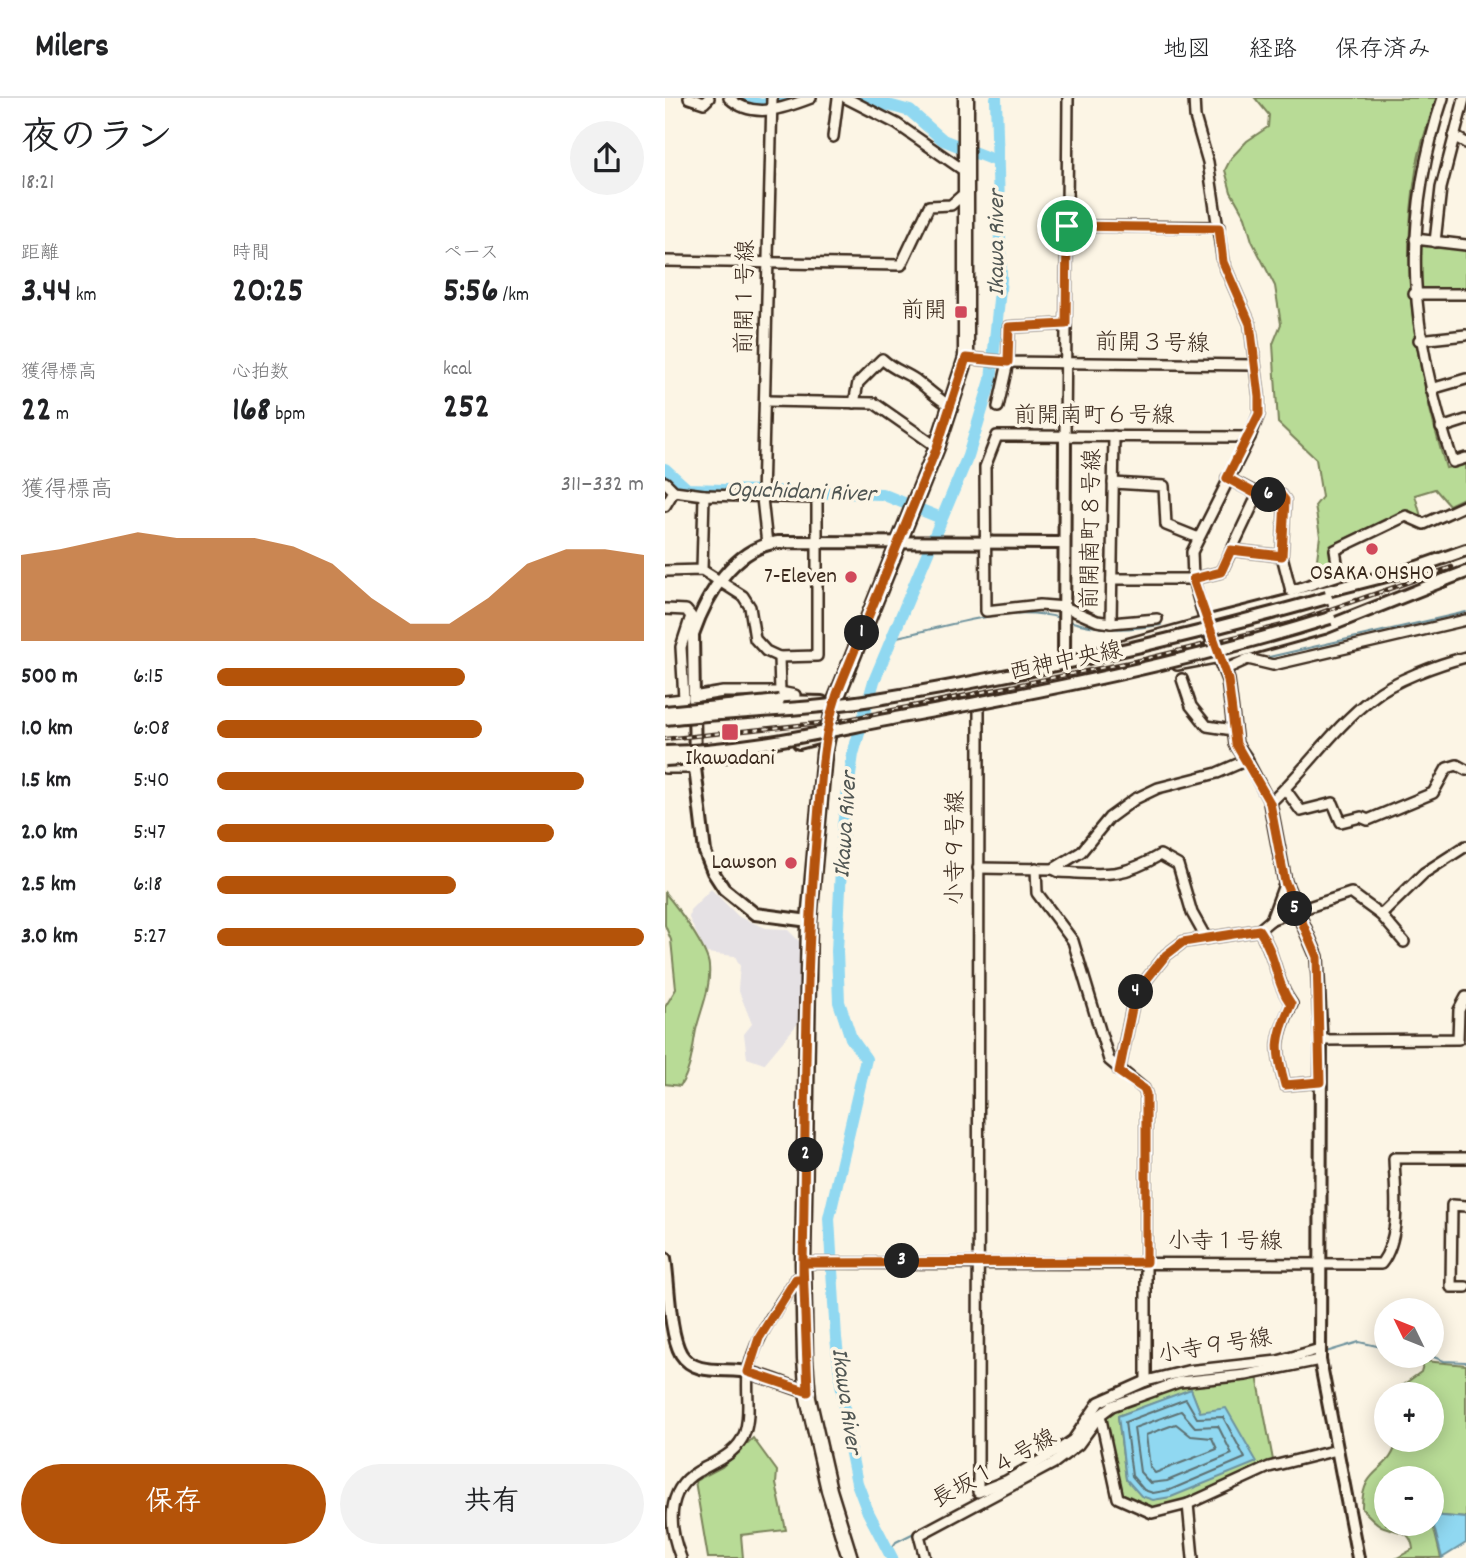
<!DOCTYPE html>
<html lang="ja">
<head>
<meta charset="utf-8">
<style>
  :root { --surface:#fff; --page:#f2f2f2; --text:#202124; --muted:#757577; --line:#e0e0e0; --accent:#b45309 }
  body { margin:0; font-family:Dekko,"Klee One",sans-serif; background:var(--page); color:var(--text); height:100vh; display:flex; flex-direction:column; font-size:26px; white-space:nowrap }
  * { box-sizing:border-box; margin:0 }
  p { font-size:23px; color:var(--muted) }
  .icon { flex:none; width:38px; height:38px; fill:none; stroke:currentColor; stroke-width:2; stroke-linecap:round; stroke-linejoin:round }
  .map { position:relative; flex:1; overflow:hidden }
  .drawer { display:flex; flex-direction:column; background:var(--surface); width:665px }
  .drawer>* { flex:none }
  .needle { width:46px; rotate:313deg }
  .controls { position:absolute; left:709px; top:1200px; display:grid; gap:14px }
  .controls a { display:grid; place-items:center; width:70px; height:70px; border-radius:50%; background:var(--surface); box-shadow:0 4px 18px #0003; font-size:35px }
  .pin { position:absolute; display:grid; place-items:center; width:60px; height:60px; color:#fff; margin:-30px; border:4px solid #fff; border-radius:50%; box-shadow:0 2px 7px #0007 }
  .km { position:absolute; width:35px; height:35px; margin:-18px; border-radius:50%; background:#222; color:#fff; font-size:19px; line-height:35px; text-align:center }
  .round { display:grid; place-items:center; flex:none; width:74px; height:74px; border-radius:37px; background:var(--page) }
  .summary { display:flex; align-items:center; justify-content:space-between; height:119px; padding:0 21px }
  h1 { font-size:38px; font-weight:800; line-height:52px }
  .metrics { display:grid; grid-template-columns:repeat(3,1fr); gap:10px; height:119px; padding:7px 21px }
  .metrics div { display:grid; align-content:center }
  .metrics b { font-size:35px; font-weight:800 }
  .metrics small { font-size:19px; font-weight:400 }
  .metrics p { font-size:19px }
  .chart { height:196px; padding:14px 21px }
  .chart p { display:flex; justify-content:space-between }
  .chart svg { width:100%; height:126px; margin-top:7px; fill:var(--accent); opacity:.7 }
  .action { display:flex; gap:14px; margin-top:auto; padding:14px 21px }
  .action a { flex:1; height:80px; border-radius:42px; background:var(--accent); color:#fff; font-size:28px; font-weight:800; line-height:80px; text-align:center }
  .action a+a { background:var(--page); color:var(--text) }
  ul { padding:0 21px; list-style:none; font-size:23px }
  li { display:grid; grid-template-columns:112px 84px 1fr; align-items:center; height:52px }
  li i { height:18px; border-radius:9px; background:var(--accent) }
  header { display:flex; align-items:center; gap:42px; box-sizing:border-box; height:98px; padding:0 35px; background:var(--surface); border-bottom:2px solid var(--line) }
  header strong { font-size:33px }
  nav { display:flex; gap:38px; margin-inline-start:auto; font-size:24px }
  main { display:flex; flex:1; min-height:0 }
  .map>svg:first-child { display:block }
  .built { fill:#e5e1e4 }
  .green { fill:#b8db96; stroke:#7a825a; stroke-width:2; fill-rule:evenodd }
  .water { fill:#90d8f1; stroke:#6e929d; stroke-width:2 }
  .lines { fill:none; stroke-linecap:round; stroke-linejoin:round }
  .shore { stroke:#5d7072; stroke-width:2 }
  .stream { stroke:#6e929d; stroke-width:2 }
  .river { stroke:#90d8f1; stroke-width:12 }
  .minor-casing { stroke:#3b2a1e; stroke-width:14 }
  .tertiary-casing { stroke:#3b2a1e; stroke-width:16 }
  .primary-casing { stroke:#3b2a1e; stroke-width:19 }
  .minor { stroke:#fcf5e5; stroke-width:9 }
  .tertiary { stroke:#fcf5e5; stroke-width:10 }
  .primary { stroke:#fcf5e5; stroke-width:14 }
  .rail-casing { stroke:#3b2a1e; stroke-width:4.5 }
  .rail { stroke:#fcf5e5; stroke-width:2; stroke-dasharray:5; stroke-linecap:butt }
  .tertiary-bridge-casing { stroke:#3b2a1e; stroke-width:16; stroke-linecap:butt }
  .tertiary-bridge { stroke:#fcf5e5; stroke-width:10 }
  .route-casing { stroke:#fff; stroke-width:14 }
  .route { stroke:#b45309; stroke-width:9 }
  .poi-dot { fill:#d1495b; stroke:#fcf5e5; stroke-width:2.5 }
  .labels { text-anchor:middle; dominant-baseline:central; stroke-width:7; stroke-linejoin:round; paint-order:stroke }
  .street-label { font-size:23px; fill:#3b2a1e; stroke:#fcf5e5 }
  .poi-label { font-size:23px; fill:#3b2a1e; stroke:#fcf5e5; text-anchor:end }
  .water-label { font-size:24px; font-style:italic; fill:#505653; stroke:#fcf5e5 }
</style>
</head>
<body>
<header>
<strong>Milers</strong>
<nav><a>地図</a><a>経路</a><a>保存済み</a></nav>
</header>
<main>
<section class="drawer">
<div class="summary"><div><h1>夜のラン</h1><p>18:21</p></div><a class="round"><svg class="icon" aria-label="share" viewBox="0 0 24 24"><path d="M12 15V3M7 8l5-5 5 5M5 13v7h14v-7"/></svg></a></div>
<div class="metrics">
<div><p>距離</p><b>3.44<small> km</small></b></div>
<div><p>時間</p><b>20:25</b></div>
<div><p>ペース</p><b>5:56<small> /km</small></b></div>
</div>
<div class="metrics">
<div><p>獲得標高</p><b>22<small> m</small></b></div>
<div><p>心拍数</p><b>168<small> bpm</small></b></div>
<div><p>kcal</p><b>252</b></div>
</div>
<div class="chart"><p><span>獲得標高</span>311–332 m</p>
<svg viewBox="0 0 160 44" preserveAspectRatio="none"><path d="M0 44V14L10 12L20 9L30 6L40 8L50 8L60 8L70 11L80 17L90 29L100 38L110 38L120 29L130 17L140 12L150 12L160 14V44z"/></svg>
</div>
<ul>
<li><b>500 m</b>6:15<i style="width:58%"></i></li>
<li><b>1.0 km</b>6:08<i style="width:62%"></i></li>
<li><b>1.5 km</b>5:40<i style="width:86%"></i></li>
<li><b>2.0 km</b>5:47<i style="width:79%"></i></li>
<li><b>2.5 km</b>6:18<i style="width:56%"></i></li>
<li><b>3.0 km</b>5:27<i style="width:100%"></i></li>
</ul>
<div class="action"><a>保存</a><a>共有</a></div>
</section>
<div class="map">
<svg width="801" height="1460" viewBox="0 0 801 1460">
  <rect width="100%" height="100%" fill="#fcf5e5"/>
  <filter id="ink" filterUnits="userSpaceOnUse"><feTurbulence type="fractalNoise" baseFrequency=".0143" numOctaves="2"/><feDisplacementMap in="SourceGraphic" scale="14" xChannelSelector="R" yChannelSelector="G"/><feConvolveMatrix kernelMatrix="1 2 1 2 8 2 1 2 1" color-interpolation-filters="sRGB"/></filter>
  <g filter="url(#ink)">
    <polygon class="built" points="46,791 74,819 101,830 122,831 137,846 134,924 99,966 82,960 79,936 87,926 73,891 75,868 70,858 41,855 24,820 25,812"/>
    <g class="green">
      <path d="M590,0H771C764,24 754,48 751,73C734,177 751,270 781,370L801,366V399L784,407L770,391L750,397L757,422L736,413L666,448L667,474L660,477L652,461L655,438L650,408L657,399L651,361L613,325L608,246L616,226L610,188L587,143L580,119L566,94L560,72L566,60L582,43L603,29L604,17Z"/>
      <polygon points="755,144 801,150 801,193 755,194"/>
      <path d="M0,795C12,809 43,851 44,868C46,891 36,911 31,932C27,952 27,970 15,988L0,986V909L11,891L6,842L0,827Z"/>
      <path d="M759,1263L801,1267V1420L767,1417L766,1381H721V1426H766L767,1423L776,1460H732L748,1451C746,1432 735,1435 719,1429C711,1427 704,1417 697,1411C696,1367 726,1376 732,1342H766V1297H734L738,1287L756,1274Z"/>
      <path d="M592,1278L608,1362C578,1377 518,1414 485,1410C475,1409 464,1401 455,1396L438,1317L448,1310L520,1286ZM526,1292L535,1314L461,1381L453,1318Z"/>
      <polygon points="88,1340 112,1373 111,1386 121,1432 76,1437 78,1460 43,1460 30,1383 57,1369"/>
    </g>
    <g class="water">
      <polygon points="526,1291 535,1314 561,1310 592,1364 506,1399 488,1402 476,1398 461,1381 453,1318"/>
      <polygon points="766,1417 801,1420 801,1445 777,1460"/>
    </g>
    <g class="lines">
      <g class="shore">
        <polygon points="521,1301 532,1320 558,1319 580,1360 505,1392 488,1395 479,1392 467,1378 460,1324"/>
        <polygon points="516,1313 530,1329 553,1328 567,1356 502,1383 485,1385 475,1374 469,1330"/>
        <polygon points="511,1326 526,1338 547,1340 552,1351 490,1375 485,1369 481,1337"/>
      </g>
      <g class="stream">
        <path d="M404,523C437,533 462,532 496,527"/>
        <path d="M227,540C279,530 343,505 395,520"/>
        <polyline points="604,559 801,514"/>
        <polyline points="661,1254 694,1244 721,1250"/>
        <polyline points="766,1258 779,1263 801,1264"/>
        <polyline points="636,1261 649,1258"/>
        <polyline points="434,1311 442,1305 513,1280"/>
        <polyline points="227,1460 226,1451 231,1444 253,1433"/>
      </g>
      <g class="river">
        <polyline points="79,0 96,7 126,0"/>
        <polyline points="198,0 245,13 278,42 331,63"/>
        <polyline points="0,371 22,391 217,396 276,420"/>
        <polyline points="227,1460 203,1414 192,1385 182,1336 171,1240 164,1120 201,961 186,940 174,904 172,853 178,728 188,656 209,583 303,358 326,282 336,181 331,0"/>
      </g>
      <defs>
        <g id="minor">
          <polyline points="24,0 39,5 44,0"/>
          <path d="M64,0C88,22 120,10 146,0"/>
          <polyline points="181,0 232,26 301,74"/>
          <path d="M778,0C735,129 745,237 788,364L801,360"/>
          <polyline points="789,38 801,45"/>
          <polyline points="168,39 173,0"/>
          <polyline points="402,128 554,129"/>
          <polyline points="750,141 801,147"/>
          <polyline points="770,144 776,90 799,1"/>
          <polyline points="0,163 236,167 264,108 286,107 301,94"/>
          <polyline points="749,196 801,196"/>
          <polyline points="754,242 801,237"/>
          <polyline points="301,260 343,264 589,267"/>
          <polyline points="766,291 801,281"/>
          <polyline points="100,303 209,305 272,349"/>
          <path d="M189,305L193,285L217,261C230,273 238,273 251,282C263,291 273,301 287,309"/>
          <polyline points="333,309 343,264 344,229 401,226"/>
          <polyline points="776,330 801,322"/>
          <polyline points="400,338 403,0"/>
          <polyline points="562,380 593,396 616,397 620,402 617,458 626,493 674,477 670,452 741,418 759,426 801,407"/>
          <polyline points="0,384 9,393 39,397"/>
          <polyline points="448,385 499,388 501,427 531,439"/>
          <polyline points="0,408 9,393"/>
          <polyline points="102,446 97,400 107,0"/>
          <polyline points="566,452 617,458"/>
          <polyline points="0,473 37,472 78,498 85,509 90,541 101,553 114,559 152,558 152,400 39,397 37,472"/>
          <polyline points="447,481 528,481 556,474 593,396"/>
          <polyline points="0,511 21,512 26,518 16,549 19,601 0,603"/>
          <polyline points="492,521 446,525 432,523 400,509 375,507 321,513 320,369 332,338 585,339"/>
          <polyline points="446,525 449,338"/>
          <polyline points="433,554 540,524 528,481 527,454 585,339 594,316 594,298 585,226 558,164 543,64 530,19 529,0"/>
          <polyline points="512,567 555,559"/>
          <polyline points="559,572 583,561 608,567 801,522"/>
          <polyline points="517,581 526,608 542,628 568,632"/>
          <polyline points="115,594 130,597"/>
          <polyline points="28,599 58,594 115,594 114,559"/>
          <polyline points="314,608 313,1394 341,1383 395,1351 408,1342 434,1304 481,1283 522,1273 613,1263 655,1251"/>
          <polyline points="0,670 30,670"/>
          <polyline points="620,691 636,713 668,705 676,724 696,719 703,722 768,695 782,670 792,667 801,672"/>
          <path d="M313,770L388,771L416,754L444,720L470,701L493,690L552,675L582,662L605,705C641,672 668,630 707,600C729,582 774,566 801,559"/>
          <polyline points="371,770 372,795 408,843 444,962 479,991 481,996 481,1283"/>
          <path d="M388,771L394,774C440,776 454,781 495,757L513,767L527,815L541,840"/>
          <polyline points="716,817 759,775 801,748"/>
          <polyline points="606,822 620,784"/>
          <path d="M594,832C611,856 610,884 627,906C610,940 610,951 620,987L655,984"/>
          <polyline points="656,942 793,941 794,912 801,899"/>
          <polyline points="454,973 470,896 501,857 518,844 594,832 607,821 686,795 716,817 739,844"/>
          <polyline points="801,1108 787,1107 786,1189 801,1189"/>
          <path d="M138,1165L716,1166C737,1139 730,1093 729,1060H801"/>
          <polyline points="435,1317 453,1400 487,1415 523,1406 604,1369 672,1352"/>
          <polyline points="523,1406 528,1460"/>
          <path d="M16,1460C4,1431 0,1393 32,1374C49,1364 73,1356 80,1334C86,1316 81,1294 83,1276C88,1241 113,1210 131,1181H138"/>
          <polyline points="260,1460 254,1437 389,1365 413,1347 435,1317 447,1308 514,1284 581,1277 655,1262"/>
        </g>
        <g id="tertiary">
          <polyline points="741,473 801,452"/>
          <polyline points="777,483 801,474"/>
          <polyline points="555,559 659,530 782,481"/>
          <polyline points="399,563 400,338"/>
          <polyline points="114,603 157,604"/>
          <polyline points="134,645 153,640"/>
          <polyline points="582,662 571,646 563,582 540,524 745,472"/>
          <polyline points="605,705 620,784 652,859 656,942 655,1262 693,1460"/>
          <path d="M144,823L90,816L59,791L48,774L40,754L30,670L28,536C42,496 69,450 113,444L399,445"/>
          <path d="M0,1160C4,1185 4,1235 16,1256C31,1280 64,1268 86,1275C105,1280 124,1288 143,1294"/>
        </g>
        <polyline id="primary" points="185,1460 164,1392 143,1300 140,1261 138,1165 144,823 159,656 170,603 272,349 301,260 301,0"/>
      </defs>
      <use href="#minor" class="minor-casing"/>
      <use href="#tertiary" class="tertiary-casing"/>
      <use href="#primary" class="primary-casing"/>
      <use href="#minor" class="minor"/>
      <use href="#tertiary" class="tertiary"/>
      <use href="#primary" class="primary"/>
      <defs>
        <polyline id="rail" points="0,641 174,623 480,561 626,525 787,469"/>
      </defs>
      <use href="#rail" class="rail-casing"/>
      <use href="#rail" class="rail"/>
      <defs>
        <g id="tertiary-bridge">
          <polyline points="0,614 114,603"/>
          <path d="M0,621C68,613 138,613 206,602C359,577 512,542 662,500"/>
          <path d="M0,654C81,653 157,634 236,619C380,593 525,564 665,520"/>
          <polyline points="0,662 63,658"/>
        </g>
      </defs>
      <use href="#tertiary-bridge" class="tertiary-bridge-casing"/>
      <use href="#tertiary-bridge" class="tertiary-bridge"/>
    </g>
  </g>
  <g class="lines" filter="url(#ink)">
    <defs>
      <path id="route" d="M402,128L401,226L344,229L343,264L301,260L272,349L172,596C156,643 156,694 151,743C139,883 141,1025 138,1165V1181H131L94,1240L83,1274L143,1294L138,1165L481,1164V996L479,991L454,974L470,896L501,857L518,844L594,832C611,856 610,884 626,906C610,941 610,951 620,987L655,984L652,859L620,784L605,705L571,646L563,582L528,481L556,474L566,452L617,458L620,402L616,397H593L562,380L594,316V298L585,226L558,164L554,130L402,128"/>
    </defs>
    <use href="#route" class="route-casing"/>
    <use href="#route" class="route"/>
  </g>
  <g class="poi-dot">
    <rect x="289" y="207" width="14" height="14" rx="3.5"/>
    <circle cx="707" cy="451" r="7"/>
    <circle cx="186" cy="479" r="7"/>
    <rect x="56" y="625" width="18" height="18" rx="3.5"/>
    <circle cx="126" cy="765" r="7"/>
  </g>
  <g class="labels">
    <g class="street-label">
      <text transform="translate(82 199) rotate(-89)">前開１号線</text>
      <text transform="translate(487 247) rotate(1)">前開３号線</text>
      <text x="429" y="319">前開南町６号線</text>
      <text transform="translate(428 431) rotate(-89)">前開南町８号線</text>
      <text transform="translate(401 565) rotate(-12)">西神中央線</text>
      <text transform="translate(292 750) rotate(-90)">小寺９号線</text>
      <text x="560" y="1145">小寺１号線</text>
      <text transform="translate(550 1250) rotate(-9)">小寺９号線</text>
      <text transform="translate(330 1372) rotate(-29)">長坂１４号線</text>
    </g>
    <g class="poi-label">
      <text x="282" y="214">前開</text>
      <text x="707" y="476" text-anchor="middle">OSAKA OHSHO</text>
      <text x="172" y="479">7-Eleven</text>
      <text x="65" y="661" text-anchor="middle">Ikawadani</text>
      <text x="112" y="765">Lawson</text>
    </g>
    <g class="water-label">
      <text transform="translate(333 145) rotate(-90)">Ikawa River</text>
      <text transform="translate(136 395) rotate(2)">Oguchidani River</text>
      <text transform="translate(182 727) rotate(-86)">Ikawa River</text>
      <text transform="translate(180 1303) rotate(82)">Ikawa River</text>
    </g>
  </g>
</svg>
<div class="controls">
<a><svg class="needle" viewBox="-14 -14 28 28"><path d="M0-13l5 13h-10z" fill="#e53935"/><path d="M0 13l5-13h-10z" fill="#757577"/></svg></a>
<a>+</a>
<a>−</a>
</div>
<div class="pin" style="left:402px;top:128px;background:#1e9e55"><svg class="icon" aria-label="arrive" viewBox="0 0 24 24"><path d="M6 21V4h12l-3 4 3 4H6"/></svg></div>
<b class="km" style="left:197px;top:535px">1</b>
<b class="km" style="left:141px;top:1057px">2</b>
<b class="km" style="left:237px;top:1163px">3</b>
<b class="km" style="left:471px;top:894px">4</b>
<b class="km" style="left:630px;top:811px">5</b>
<b class="km" style="left:604px;top:397px">6</b>
</div>
</main>
</body>
</html>
